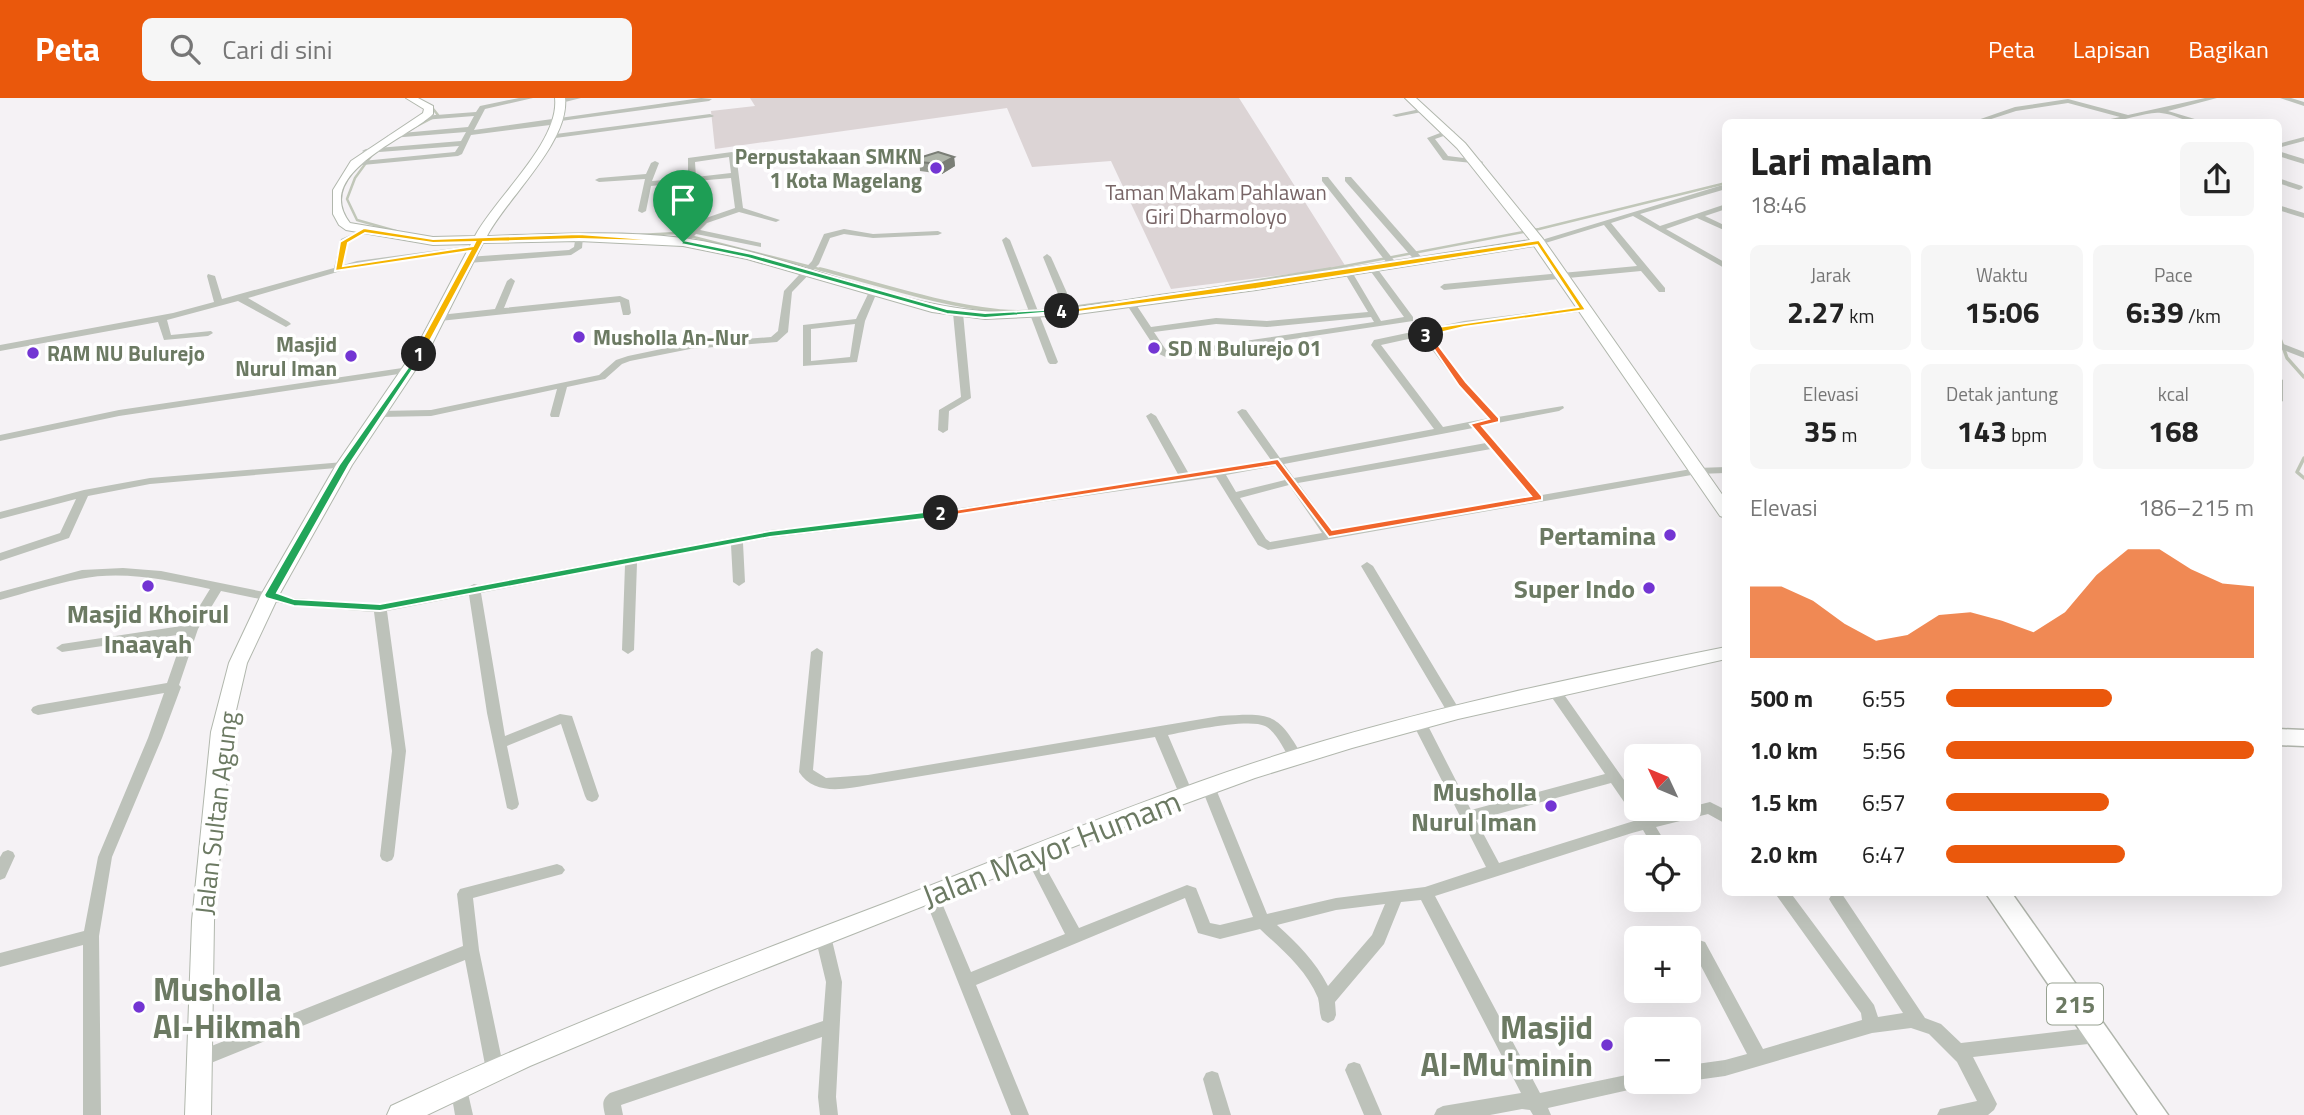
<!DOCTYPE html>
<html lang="id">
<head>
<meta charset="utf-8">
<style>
  :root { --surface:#fff; --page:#f6f6f6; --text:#222; --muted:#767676; --accent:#ea580c }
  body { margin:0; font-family:"Titillium Web",sans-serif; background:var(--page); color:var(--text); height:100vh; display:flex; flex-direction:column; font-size:26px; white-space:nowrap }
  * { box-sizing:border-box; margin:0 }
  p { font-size:23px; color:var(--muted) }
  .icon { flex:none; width:38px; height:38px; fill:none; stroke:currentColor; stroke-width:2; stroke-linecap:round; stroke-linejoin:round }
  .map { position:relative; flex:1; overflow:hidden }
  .details { position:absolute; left:1722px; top:21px; width:560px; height:777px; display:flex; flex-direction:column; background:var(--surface); border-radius:10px; box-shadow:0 7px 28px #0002 }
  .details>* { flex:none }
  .needle { width:46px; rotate:314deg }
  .buttons { position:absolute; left:1624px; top:646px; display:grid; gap:14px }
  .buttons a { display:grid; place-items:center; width:77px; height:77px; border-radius:10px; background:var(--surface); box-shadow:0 7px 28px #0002; font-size:35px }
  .pin { position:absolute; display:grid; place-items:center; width:60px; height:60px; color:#fff; margin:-72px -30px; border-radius:50% 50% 50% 0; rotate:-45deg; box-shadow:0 0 7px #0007 }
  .pin .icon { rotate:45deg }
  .km { position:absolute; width:35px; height:35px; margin:-18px; border-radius:50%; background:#222; color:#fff; font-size:19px; line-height:35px; text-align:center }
  .round { display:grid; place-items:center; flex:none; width:74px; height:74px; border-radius:10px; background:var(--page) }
  .overview { display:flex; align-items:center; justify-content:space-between; height:119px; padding:0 28px }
  h1 { font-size:38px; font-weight:700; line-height:52px }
  .figures { display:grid; grid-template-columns:repeat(3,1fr); gap:10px; height:119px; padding:7px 28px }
  .figures div { display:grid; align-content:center; border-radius:10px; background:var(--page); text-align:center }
  .figures b { font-size:30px; font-weight:700 }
  .figures small { font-size:19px; font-weight:400 }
  .figures p { font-size:19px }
  .chart { height:196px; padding:14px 28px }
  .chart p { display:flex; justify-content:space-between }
  .chart svg { width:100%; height:126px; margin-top:7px; fill:var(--accent); opacity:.7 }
  ul { padding:0 28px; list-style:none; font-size:23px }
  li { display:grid; grid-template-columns:112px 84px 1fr; align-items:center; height:52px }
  li i { height:18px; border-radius:9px; background:var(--accent) }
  header { display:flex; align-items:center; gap:42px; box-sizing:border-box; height:98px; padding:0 35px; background:var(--accent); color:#fff }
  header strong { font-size:33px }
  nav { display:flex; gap:38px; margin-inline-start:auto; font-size:24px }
  .search { width:490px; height:63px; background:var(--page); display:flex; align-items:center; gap:18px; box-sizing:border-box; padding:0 24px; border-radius:10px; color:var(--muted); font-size:26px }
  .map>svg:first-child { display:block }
  .green { fill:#dcd4d5 }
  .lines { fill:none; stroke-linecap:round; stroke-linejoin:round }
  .stream-far1 { stroke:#c1c7b9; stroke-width:2.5 }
  .stream { stroke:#c1c7b9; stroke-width:3.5 }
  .secondary-casing { stroke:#b1b7ad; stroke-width:2 }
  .primary-casing { stroke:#b0b5ac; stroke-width:3 }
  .street { fill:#bdc2ba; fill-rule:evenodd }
  .secondary { fill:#fff; fill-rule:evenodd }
  .primary { fill:#fff; fill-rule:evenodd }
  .wall { fill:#969b91 }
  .shaded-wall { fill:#7a7e76 }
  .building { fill:#aeb4a9; stroke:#7a7e76; stroke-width:2 }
  .split-1 { fill:#f5b400; stroke:#fff; stroke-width:2; fill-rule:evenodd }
  .split-2 { fill:#22a559; stroke:#fff; stroke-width:2 }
  .split-3 { fill:#f0652b; stroke:#fff; stroke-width:2 }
  .split-4 { fill:#f5b400; stroke:#fff; stroke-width:2 }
  .split-5 { fill:#22a559; stroke:#fff; stroke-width:2 }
  .poi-dot { fill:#7335d3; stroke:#fff; stroke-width:2.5 }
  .labels { text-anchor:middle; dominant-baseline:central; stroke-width:7; stroke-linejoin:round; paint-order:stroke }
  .far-poi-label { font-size:21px; font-weight:bold; fill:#6c7a63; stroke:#fff; text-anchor:start }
  .far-park-label { font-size:21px; fill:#786566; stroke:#fff }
  .shield { fill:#fff; stroke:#98a292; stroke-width:2 }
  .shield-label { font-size:24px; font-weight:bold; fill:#6c7a63 }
  .poi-label { font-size:26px; font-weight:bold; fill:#6c7a63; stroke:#fff; text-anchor:end }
  .street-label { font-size:26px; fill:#6c7a63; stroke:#fff }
  .near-street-label { font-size:32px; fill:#6c7a63; stroke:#fff }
  .near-poi-label { font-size:32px; font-weight:bold; fill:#6c7a63; stroke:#fff; text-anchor:start }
</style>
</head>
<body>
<header>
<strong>Peta</strong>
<div class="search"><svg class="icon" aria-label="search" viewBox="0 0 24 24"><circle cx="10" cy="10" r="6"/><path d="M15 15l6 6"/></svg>Cari di sini</div>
<nav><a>Peta</a><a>Lapisan</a><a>Bagikan</a></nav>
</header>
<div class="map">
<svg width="2304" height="1017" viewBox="0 0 2304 1017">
  <rect width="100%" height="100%" fill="#f5f2f5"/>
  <polygon class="green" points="750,0 1239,0 1346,169 1171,191 1111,63 1032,69 1007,10 715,51 711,13 755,8"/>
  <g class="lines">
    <g class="stream-far1">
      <polyline points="413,30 438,17 430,7"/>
      <polyline points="371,58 355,80 347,101 357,122 396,133"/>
      <polyline points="638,137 678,135 827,173"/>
      <polyline points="1319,173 1539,131 1726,85"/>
    </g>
    <g class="stream">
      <path d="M820,171C879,186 940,207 1000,213C1037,216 1076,209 1113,204"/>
      <polyline points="1226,188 1330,171"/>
      <polyline points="2278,235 2287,260 2304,279"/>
      <polyline points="2304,360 2297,374 2304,380"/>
    </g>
    <defs>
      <g id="secondary">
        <path d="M406,0H418L433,8V16C409,40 311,75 350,125L433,139L475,138C494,101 560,44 555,0H565C570,44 506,101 487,138C552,136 619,132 683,140C785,154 880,204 982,213C1038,218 1111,204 1167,196C1288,180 1409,161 1530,142L1457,50L1405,0H1416L1465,45L1543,141L1726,402V420L1720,418L1534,148L1256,192L1070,217L985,221L932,214L747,161L683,148L579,143L483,145L430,250L352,367L279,497L247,565L231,634L214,823L211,1017H185L192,823L211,634L229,565L261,497L336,367L416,250L471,146L433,147L346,132L339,127L333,116V92L351,63L423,15L424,11Z"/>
        <path d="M1726,549V561L1458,621L1352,650L1255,680L1154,717L716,890L530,968L427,1017H387L391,1008C554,931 722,867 891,803C1025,751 1159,694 1297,651C1437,608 1582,578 1726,549Z"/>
      </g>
      <g id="primary">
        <polygon points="2278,631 2304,632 2304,648 2278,647"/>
        <polygon points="1985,794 2011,794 2168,1017 2138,1017"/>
      </g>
    </defs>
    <use href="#secondary" class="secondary-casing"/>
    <use href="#primary" class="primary-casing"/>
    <g class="street">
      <polygon points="519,0 533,0 485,11 474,32 701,0 712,1 709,3 561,23 558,26 471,37 462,56 458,58 352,68 348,66 352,64 455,54 459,48 366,55 362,53 366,51 461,43 466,34 391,40 387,38 391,36 468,29 474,18 423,22 419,20 423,18 476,14 480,8"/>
      <polygon points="566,0 581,0 561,5 558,3"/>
      <path d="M2205,0H2217L2168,13L2198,22V24C2185,24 2174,16 2161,15C2147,13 2123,24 2106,24V22L2120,19L2068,5L2016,13L1982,24H1972L2015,9L2068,1L2128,17Z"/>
      <polygon points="2280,0 2291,0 2304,4 2304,8"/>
      <polygon points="1425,10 1427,11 1427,13 1396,19 1392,17"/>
      <polygon points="710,16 714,18 712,19 548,41 544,39 548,37"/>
      <polygon points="1448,32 1455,34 1435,41 1448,58 1479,62 1483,64 1482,66 1443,62 1427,40"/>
      <polygon points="2304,39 2304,43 2278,50 2278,46"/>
      <polygon points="2278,53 2304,61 2304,66 2278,58"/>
      <path d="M732,54L736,56L743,110L780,122L776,124L739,114L707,125L700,132L761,145V149L696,136L686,146H680V142L700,123L689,107L688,84L651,88L646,113L642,115L638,113L645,81L599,84L595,82L599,80L646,76L651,65L655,63L659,65L652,83L688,80V60ZM729,59L731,75L696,79L695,64ZM731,80L735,110L706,120L697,107L696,83Z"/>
      <polygon points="1322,79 1328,79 1397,166 1397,170 1391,170 1322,83"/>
      <polygon points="1345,79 1351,79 1424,162 1424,166 1418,166 1345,83"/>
      <polygon points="2278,80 2302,88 2303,90 2299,92 2278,85"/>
      <polygon points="1726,86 1726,91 1640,116 1660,128 1726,106 1726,111 1705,118 1726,128 1726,133 1697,120 1666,131 1726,165 1726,171 1633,118 1611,125 1665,190 1665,194 1659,194 1641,173 1444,192 1440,189 1444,186 1637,168 1604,127 1539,147 1535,144"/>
      <polygon points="2278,107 2304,115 2304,120 2278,112"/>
      <polygon points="364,131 367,131 367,135 348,144 343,167 357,163 476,147 480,150 476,153 358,168 248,200 289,224 291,226 286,229 238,203 167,222 171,237 211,233 213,235 208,238 164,242 158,224 0,253 0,247 173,215 214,204 207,178 208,176 215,178 222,201 334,170 341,141"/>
      <polygon points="844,131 873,136 938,133 942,135 938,137 873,140 844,136 830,140 819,166 792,194 788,234 777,244 690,251 630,263 622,266 605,281 567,289 559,319 551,319 550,317 557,291 431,318 380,319 375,316 380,313 431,312 599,277 616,262 628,258 690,245 771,239 778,233 784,193 812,163 824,136"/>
      <polygon points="576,137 583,139 582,150 571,157 468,165 464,162 468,159 569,152 574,149"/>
      <polygon points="1006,139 1010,142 1058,264 1056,266 1050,266 1048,264 1002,142"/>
      <polygon points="1047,156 1051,159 1075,213 1073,215 1067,215 1065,213 1043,159"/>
      <path d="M1373,168L1376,169L1413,219V223L1168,260L1159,256L1125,204L1130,201L1133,202L1151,229L1216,220L1267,223L1368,214L1344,174L1348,171L1352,174L1381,223L1404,219L1369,171ZM1371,219L1374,224L1169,254L1166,252L1154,234L1216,226L1267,229Z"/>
      <polygon points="511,180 515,183 504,210 620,198 629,202 631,215 629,217 623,217 620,204 440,223 435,220 440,217 495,211 507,183"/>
      <path d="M873,191L877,194L865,223L857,264L803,268V227L856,221L869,194ZM855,226L850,259L811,263V231Z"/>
      <path d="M1583,208L1588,211L1586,213L1464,229L1430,236L1465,284L1498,319L1563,308L1564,310L1559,313L1482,328L1542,397L1697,370L1726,369V375L1697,376L1268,452L1258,447L1216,379L913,423L770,440L743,445L745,484L739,488L733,484L731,447L637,465L634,552L628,556L622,552L625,467L481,495L505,638L560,616L572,618L599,698L597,702L592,704L587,702L585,698L561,626L507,648L519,706L517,710L512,712L507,710L487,615L469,497L387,513L406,653L394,758L392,762L387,764L382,762L380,758L392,653L374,514L294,508L221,493L198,531L179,587L181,589L162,640L112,759L99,838L101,1017H83V847L0,869V855L84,833L98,759L148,640L164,595L38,617L33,615L31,612L33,609L38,607L167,585L184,536L62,554L56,550L62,546L188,527L210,491C168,482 122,472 80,481C53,486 26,495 0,502V494L82,472L123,470L161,473L294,500L380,506L468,489L474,486L478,487L770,432L913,417L1179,378L1146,318L1151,315L1156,318L1189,376L1271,362L1237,314L1242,311L1246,312L1280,360L1434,331L1371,247L1374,242L1464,223ZM1422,238L1459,288L1489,320L1443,329L1381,247ZM1473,330L1486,345L1294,380L1284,366ZM1491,351L1532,398L1333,433L1298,385ZM1275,368L1285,382L1236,394L1226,377ZM1289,387L1322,435L1270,444L1266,441L1240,400Z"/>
      <polygon points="958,212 963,215 971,300 949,313 948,332 943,335 938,332 939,312 961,299 953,215"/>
      <polygon points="2278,244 2304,254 2304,260 2278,250"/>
      <polygon points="409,269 414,272 412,274 119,318 0,343 0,337 119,312"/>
      <polygon points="2278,279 2283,282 2283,303 2278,306"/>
      <polygon points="344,364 348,365 349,367 348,369 150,386 88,398 69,440 0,463 0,455 60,435 76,401 0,421 0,414 84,392 150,380"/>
      <polygon points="1367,464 1373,468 1459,611 1461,614 1459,617 1449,617 1361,468"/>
      <path d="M817,550L823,554L813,672L826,680L868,677L1220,618C1270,615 1277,613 1303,659L1301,663L1296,664L1291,663C1284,652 1277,634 1265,628C1249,620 1188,633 1168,637L1194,698L1192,702L1187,704L1182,702L1180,698L1155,639L868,687C845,691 814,698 799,674L811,554Z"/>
      <path d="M1553,586L1558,588L1636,699V710H1643L1641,714L1636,716L1631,714L1611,685L1476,722L1499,765L1637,722L1638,716L1643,714L1650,719L1710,704L1726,712V726L1708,716L1656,729L1668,749H1653L1643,732L1632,735L1435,798L1540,995L1636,975V984H1644L1642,989L1548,1010L1551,1017H1533L1530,1012L1522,1011L1490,1017H1434L1437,1011L1443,1008L1521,995L1421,802L1401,804L1384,846L1335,904L1336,917L1334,922L1328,925L1322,922C1319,915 1320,908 1318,900C1306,871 1282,852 1260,831L1220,841L1198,835L1185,800L976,887L1029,1017H1011L923,796L926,791L931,790L936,791L971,874L1065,836L1024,756L1026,752L1031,750L1036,752L1079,830L1187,787L1196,790L1210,825L1220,827L1253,819L1202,691L1204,687L1209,686L1214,687L1216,691L1267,816L1336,800L1425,789L1486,769L1412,624L1414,620H1424L1471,712L1605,676L1546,591L1548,588ZM1385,806L1372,837L1328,888C1315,863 1298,846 1277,827L1336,812Z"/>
      <polygon points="8,752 13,754 15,758 5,780 0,782 0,759 3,754"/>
      <polygon points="557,766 562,768 565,772 562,776 473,800 479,852 504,972 501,978 495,980 489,978 486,972 465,862 206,967 200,969 194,967 191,961 194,955 463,848 457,796 460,791"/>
      <polygon points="1774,794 1790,794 1874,907 1878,919 1903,915 1832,806 1829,801 1832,796 1837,795 1842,796 1925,920 1941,926 1961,945 2097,929 2103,932 2105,937 2103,942 2097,945 1973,959 1997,1006 1994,1012 1988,1017 1937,1017 1940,1011 1977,1003 1957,964 1929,936 1911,930 1872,935 1725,978 1689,983 1689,967 1725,962 1747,956 1691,849 1693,844 1699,842 1705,844 1763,951 1862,922 1861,915"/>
      <path d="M823,831L829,833L831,838L842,884L836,999L838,1017H820L818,999L822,939L621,1007L623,1017H605C603,1007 601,1002 610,995L823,923L826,884L815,838L817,833Z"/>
      <polygon points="1354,964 1360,966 1382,1017 1364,1017 1345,972 1348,966"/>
      <polygon points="1212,973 1218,975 1231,1017 1213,1017 1203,981 1206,975"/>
      <polygon points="459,980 465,982 473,1017 455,1017 450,988 453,982"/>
    </g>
    <use href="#secondary" class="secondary"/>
    <use href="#primary" class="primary"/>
  </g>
  <polygon class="wall" points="954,59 955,68 942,76 920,73 919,60"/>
  <polygon class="shaded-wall" points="954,59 955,68 942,76 941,66"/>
  <polygon class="building" points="938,54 954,59 941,66 919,64 919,60"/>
  <path class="split-1" d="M364,130L433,141L579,136L687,144L579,141L483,144L423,256L419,259L414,256L470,153L335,173L340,144ZM365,135L433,145L475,144L473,148L343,168L348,145Z"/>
  <polygon class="split-2" points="419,254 423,256 349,367 277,495 294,501 380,506 770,433 941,412 946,415 941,419 770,439 380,513 294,508 266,500 264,497 339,367"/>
  <polygon class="split-3" points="1423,235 1429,235 1466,284 1499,320 1499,324 1482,328 1542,398 1542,402 1329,439 1275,367 941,419 936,415 1278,361 1332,432 1531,398 1470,326 1489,321 1459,288"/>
  <polygon class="split-4" points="1539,142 1586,212 1464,229 1423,239 1419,234 1424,231 1578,209 1537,147 1256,191 1062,216 1058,213"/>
  <polygon class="split-5" points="683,142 752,156 947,211 985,215 1062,211 1066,213 985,220 947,216 748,160 681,146"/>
  <g class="poi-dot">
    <circle cx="936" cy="70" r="7"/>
    <circle cx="579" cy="239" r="7"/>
    <circle cx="1154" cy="250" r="7"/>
    <circle cx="33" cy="255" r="7"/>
    <circle cx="351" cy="258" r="7"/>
    <circle cx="1670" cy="437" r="7"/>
    <circle cx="148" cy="488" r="7"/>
    <circle cx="1649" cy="490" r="7"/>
    <circle cx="1551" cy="708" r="7"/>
    <circle cx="139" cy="909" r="7"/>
    <circle cx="1607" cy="947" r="7"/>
  </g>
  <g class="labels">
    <g class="far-poi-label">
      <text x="922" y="58" text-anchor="end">Perpustakaan SMKN<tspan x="922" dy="24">1 Kota Magelang</tspan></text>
      <text x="593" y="239">Musholla An-Nur</text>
      <text x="337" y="246" text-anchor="end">Masjid<tspan x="337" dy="24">Nurul Iman</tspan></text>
      <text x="1168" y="250">SD N Bulurejo 01</text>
      <text x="47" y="255">RAM NU Bulurejo</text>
    </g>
    <g class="far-park-label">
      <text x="1216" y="94">Taman Makam Pahlawan<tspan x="1216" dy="24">Giri Dharmoloyo</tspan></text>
    </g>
    <rect class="shield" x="2047" y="885.5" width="56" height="41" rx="5"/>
    <g class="shield-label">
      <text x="2075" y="906">215</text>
    </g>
    <g class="poi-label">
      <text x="1656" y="437">Pertamina</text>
      <text x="1635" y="490">Super Indo</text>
      <text x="148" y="515" text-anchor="middle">Masjid Khoirul<tspan x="148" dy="30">Inaayah</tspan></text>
      <text x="1537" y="693">Musholla<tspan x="1537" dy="30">Nurul Iman</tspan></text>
    </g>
    <g class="street-label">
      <text transform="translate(216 715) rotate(-83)">Jalan Sultan Agung</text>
    </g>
    <g class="near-street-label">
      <text transform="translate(1051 750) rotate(-21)">Jalan Mayor Humam</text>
    </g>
    <g class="near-poi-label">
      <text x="153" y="891">Musholla<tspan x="153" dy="37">Al-Hikmah</tspan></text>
      <text x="1593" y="929" text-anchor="end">Masjid<tspan x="1593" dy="37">Al-Mu'minin</tspan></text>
    </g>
  </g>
</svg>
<div class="buttons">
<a><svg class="needle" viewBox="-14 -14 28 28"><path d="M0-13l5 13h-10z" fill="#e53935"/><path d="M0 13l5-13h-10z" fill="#767676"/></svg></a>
<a><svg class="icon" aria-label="locate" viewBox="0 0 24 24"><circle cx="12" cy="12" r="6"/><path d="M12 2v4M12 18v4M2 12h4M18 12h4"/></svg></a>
<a>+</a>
<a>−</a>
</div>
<div class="pin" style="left:683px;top:144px;background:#1e9e55"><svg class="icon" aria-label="arrive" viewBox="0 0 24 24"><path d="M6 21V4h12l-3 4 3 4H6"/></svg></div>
<b class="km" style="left:419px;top:256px">1</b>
<b class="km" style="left:941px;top:415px">2</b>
<b class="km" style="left:1426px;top:237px">3</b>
<b class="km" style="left:1062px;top:213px">4</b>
<section class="details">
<div class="overview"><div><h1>Lari malam</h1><p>18:46</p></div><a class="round"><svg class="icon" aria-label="share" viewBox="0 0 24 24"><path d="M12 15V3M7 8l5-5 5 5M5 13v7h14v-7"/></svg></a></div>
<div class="figures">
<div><p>Jarak</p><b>2.27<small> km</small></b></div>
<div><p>Waktu</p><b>15:06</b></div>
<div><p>Pace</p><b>6:39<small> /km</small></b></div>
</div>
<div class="figures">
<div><p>Elevasi</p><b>35<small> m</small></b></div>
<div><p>Detak jantung</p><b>143<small> bpm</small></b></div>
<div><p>kcal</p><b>168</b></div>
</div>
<div class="chart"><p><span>Elevasi</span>186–215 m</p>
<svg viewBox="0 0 160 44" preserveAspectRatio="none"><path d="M0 44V19L10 19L20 24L30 32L40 38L50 36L60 29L70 28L80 31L90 35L100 28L110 15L120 6L130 6L140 13L150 18L160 19V44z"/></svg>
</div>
<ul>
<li><b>500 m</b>6:55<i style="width:54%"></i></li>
<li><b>1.0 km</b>5:56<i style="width:100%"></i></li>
<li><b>1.5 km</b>6:57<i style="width:53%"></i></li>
<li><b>2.0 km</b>6:47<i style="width:58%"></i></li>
</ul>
</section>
</div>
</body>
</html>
